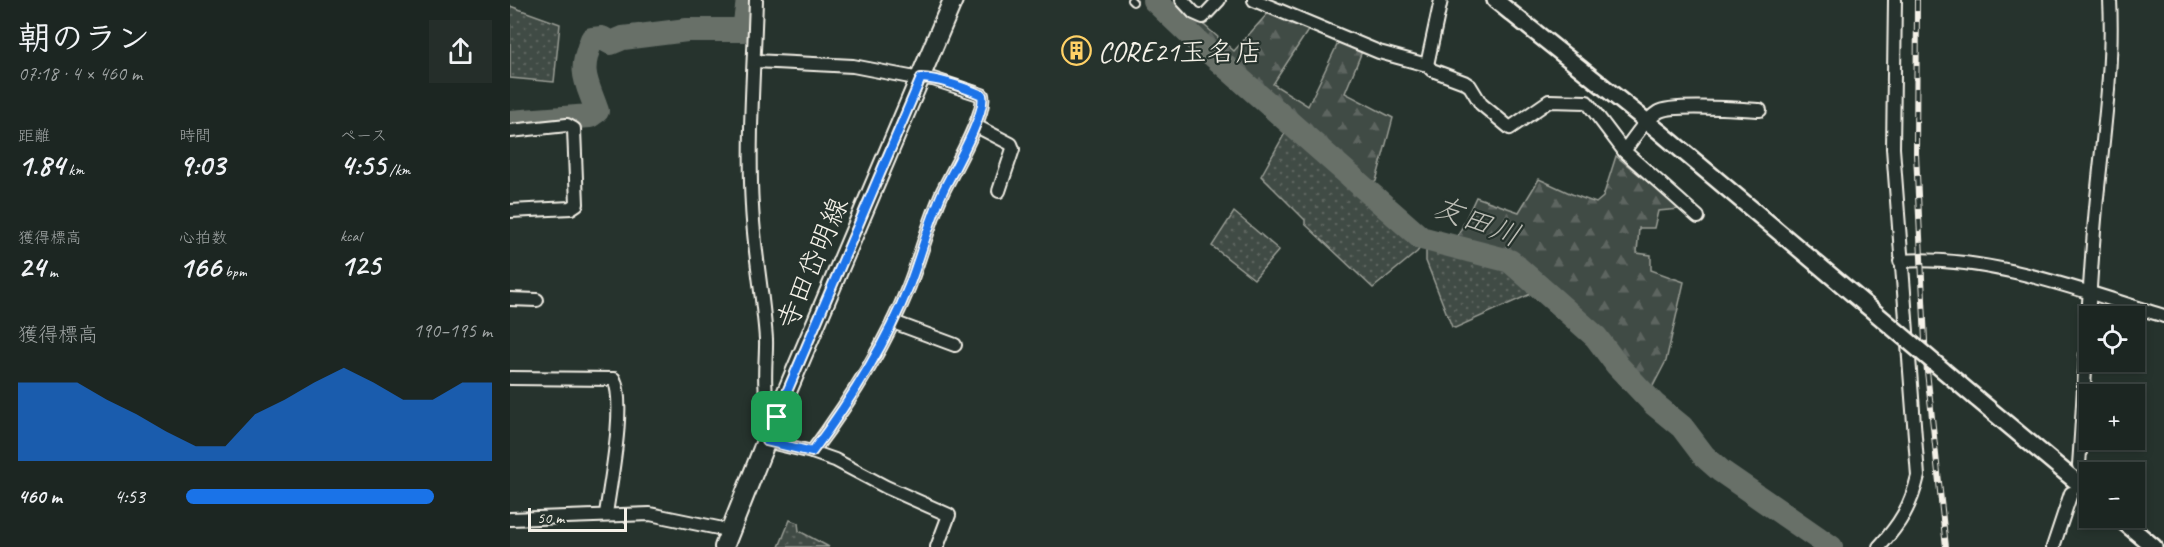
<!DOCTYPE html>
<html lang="ja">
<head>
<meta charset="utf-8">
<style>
  :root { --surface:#1c2622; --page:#252e2a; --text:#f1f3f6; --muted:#a0a5a5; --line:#3a4340; --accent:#1a73e8 }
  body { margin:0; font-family:Caveat,"Klee One",sans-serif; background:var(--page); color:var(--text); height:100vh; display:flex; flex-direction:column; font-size:22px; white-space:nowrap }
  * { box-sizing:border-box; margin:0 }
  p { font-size:20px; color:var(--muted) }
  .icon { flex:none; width:33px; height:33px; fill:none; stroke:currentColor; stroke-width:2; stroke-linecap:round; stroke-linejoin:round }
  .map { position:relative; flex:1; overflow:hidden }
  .details { display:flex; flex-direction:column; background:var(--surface); width:510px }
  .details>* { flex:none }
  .fabs { position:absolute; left:1569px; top:306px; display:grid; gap:12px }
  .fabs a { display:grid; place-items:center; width:66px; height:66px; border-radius:0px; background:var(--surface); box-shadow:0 3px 9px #0003,0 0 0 2px var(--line); font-size:30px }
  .scale { position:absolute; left:18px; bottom:15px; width:99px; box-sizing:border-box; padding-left:6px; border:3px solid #f4f1e8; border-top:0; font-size:16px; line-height:21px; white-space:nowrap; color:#f4f1e8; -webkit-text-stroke:4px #26332d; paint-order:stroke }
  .pin { position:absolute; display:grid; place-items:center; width:51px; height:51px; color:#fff; margin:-26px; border-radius:12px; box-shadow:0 3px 9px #0006 }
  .round { display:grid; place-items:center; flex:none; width:63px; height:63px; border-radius:0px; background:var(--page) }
  .head { display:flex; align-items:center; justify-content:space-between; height:102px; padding:0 18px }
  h1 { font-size:33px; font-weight:700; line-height:45px }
  .metrics { display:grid; grid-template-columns:repeat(3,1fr); gap:9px; height:102px; padding:6px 18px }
  .metrics div { display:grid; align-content:center }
  .metrics b { font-size:30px; font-weight:700 }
  .metrics small { font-size:16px; font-weight:400 }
  .metrics p { font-size:16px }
  .chart { height:168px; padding:12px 18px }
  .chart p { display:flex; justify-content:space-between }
  .chart svg { width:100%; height:108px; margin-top:6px; fill:var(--accent); opacity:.7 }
  ul { padding:0 18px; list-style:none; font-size:20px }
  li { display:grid; grid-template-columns:96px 72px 1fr; align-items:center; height:45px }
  li i { height:15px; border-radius:8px; background:var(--accent) }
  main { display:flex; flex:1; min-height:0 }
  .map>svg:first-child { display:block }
  .grass { fill:url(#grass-dots); stroke:#9a9e96; stroke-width:1.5 }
  .forest { fill:url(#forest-firs); stroke:#9a9e96; stroke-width:1.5 }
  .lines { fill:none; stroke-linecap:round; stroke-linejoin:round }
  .river { stroke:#676f68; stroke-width:24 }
  .service-casing { stroke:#f4f1e8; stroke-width:10 }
  .minor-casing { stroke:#f4f1e8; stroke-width:16 }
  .tertiary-casing { stroke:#f4f1e8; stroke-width:20 }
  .secondary-casing { stroke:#f4f1e8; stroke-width:22 }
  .service { stroke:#26332d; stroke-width:6 }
  .minor { stroke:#26332d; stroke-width:12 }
  .tertiary { stroke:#26332d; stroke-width:15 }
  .secondary { stroke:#26332d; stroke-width:18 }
  .rail-casing { stroke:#f4f1e8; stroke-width:6 }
  .rail { stroke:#26332d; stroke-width:4; stroke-dasharray:11; stroke-linecap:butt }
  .tertiary-bridge-casing { stroke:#f4f1e8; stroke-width:20; stroke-linecap:butt }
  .tertiary-bridge { stroke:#26332d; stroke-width:15 }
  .route-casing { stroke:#fff; stroke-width:12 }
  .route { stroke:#1a73e8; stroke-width:8 }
  .labels { text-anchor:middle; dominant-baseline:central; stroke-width:4.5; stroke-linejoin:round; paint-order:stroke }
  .poi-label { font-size:28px; fill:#f4f1e8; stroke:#26332d; text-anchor:start }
  .street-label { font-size:28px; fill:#f4f1e8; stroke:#26332d }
  .water-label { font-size:30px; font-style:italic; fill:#bcbdb5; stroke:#26332d }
</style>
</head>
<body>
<main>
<section class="details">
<div class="head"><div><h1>朝のラン</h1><p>07:18 · 4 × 460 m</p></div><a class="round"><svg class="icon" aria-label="share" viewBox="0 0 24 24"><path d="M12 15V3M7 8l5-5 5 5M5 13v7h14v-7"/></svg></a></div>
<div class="metrics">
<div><p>距離</p><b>1.84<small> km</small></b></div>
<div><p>時間</p><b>9:03</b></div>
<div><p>ペース</p><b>4:55<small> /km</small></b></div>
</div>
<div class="metrics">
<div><p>獲得標高</p><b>24<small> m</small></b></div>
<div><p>心拍数</p><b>166<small> bpm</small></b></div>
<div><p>kcal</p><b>125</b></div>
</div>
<div class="chart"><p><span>獲得標高</span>190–195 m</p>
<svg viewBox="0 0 160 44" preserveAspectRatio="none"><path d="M0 44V12L10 12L20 12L30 19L40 25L50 32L60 38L70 38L80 25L90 19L100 12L110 6L120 12L130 19L140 19L150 12L160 12V44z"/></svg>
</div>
<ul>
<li><b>460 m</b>4:53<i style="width:81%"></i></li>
</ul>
</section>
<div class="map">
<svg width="1654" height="547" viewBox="0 0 1654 547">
  <defs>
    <pattern id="grass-dots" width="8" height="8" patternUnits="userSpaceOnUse" patternTransform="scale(1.5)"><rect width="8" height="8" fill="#414b45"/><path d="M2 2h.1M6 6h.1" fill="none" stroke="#5d6560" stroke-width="1.8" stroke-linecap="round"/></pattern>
    <pattern id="forest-firs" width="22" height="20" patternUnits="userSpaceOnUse" patternTransform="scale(1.5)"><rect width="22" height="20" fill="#414b45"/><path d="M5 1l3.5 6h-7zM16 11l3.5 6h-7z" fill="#5d6560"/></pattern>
  </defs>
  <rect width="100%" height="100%" fill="#26332d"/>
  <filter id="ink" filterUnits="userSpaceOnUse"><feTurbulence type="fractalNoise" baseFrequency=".0167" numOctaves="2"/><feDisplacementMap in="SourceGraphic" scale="12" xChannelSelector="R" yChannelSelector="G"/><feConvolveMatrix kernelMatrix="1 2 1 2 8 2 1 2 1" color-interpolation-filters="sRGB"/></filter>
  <g filter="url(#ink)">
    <g class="grass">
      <polygon points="0,6 50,24 44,82 0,78"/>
      <polygon points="779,126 914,243 907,252 863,288 795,224 795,220 751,176"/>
      <polygon points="724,212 769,250 744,279 702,246"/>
      <polygon points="916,245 998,264 1023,293 945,328 942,327 916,261"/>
      <polygon points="280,520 288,523 289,531 319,547 269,547"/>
    </g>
    <g class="forest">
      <polygon points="760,11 799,29 763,84 798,106 830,39 853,49 835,93 883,118 866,181 855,183 837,170 665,17 680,13 724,51"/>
      <polygon points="1106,156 1171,209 1148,211 1144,228 1129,228 1127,253 1141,255 1141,270 1174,282 1156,361 1142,388 1103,346 1002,256 946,240 966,197 1009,212 1029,179 1064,195 1086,203 1093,197"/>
    </g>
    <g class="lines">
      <g class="river">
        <polyline points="644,0 690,44 911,238 1000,261 1086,337 1107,365 1144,404 1172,427 1194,456 1211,471 1321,547"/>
        <path d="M0,122L80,116L87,111C76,79 68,73 82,39L92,38L101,43L113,38L177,30H234L238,0"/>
      </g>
      <defs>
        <polyline id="service" points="621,0 623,2"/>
        <g id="minor">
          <path d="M246,0C244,69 238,138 242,206C244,251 253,295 256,339C257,360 249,405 267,417"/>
          <polyline points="672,0 684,13 693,17 709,0"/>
          <polyline points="744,0 869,52 917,65 922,70 954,82 960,86 971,104 1000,128 1039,101 1077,102 1114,151 1188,217"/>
          <path d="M244,61L343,66L400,77L423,79L472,95C477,113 442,172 433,191C419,222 411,255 399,286C375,346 341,400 302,452"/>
          <polyline points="917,65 931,0"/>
          <polyline points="466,126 501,144 503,149 489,191"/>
          <polyline points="0,131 57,125 64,129 67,204 61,208 0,211"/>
          <path d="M1114,151C1124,138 1133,122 1148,112C1160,104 1232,109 1250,110"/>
          <path d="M1390,261C1477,254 1572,291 1654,316"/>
          <polyline points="0,299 27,300"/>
          <polyline points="383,322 445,345"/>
          <path d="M0,378L104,379C116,404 100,484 96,514"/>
          <polyline points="256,441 302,452 325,460 376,487 439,515 427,547"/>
          <path d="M1569,465C1575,383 1578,301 1585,219C1591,148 1604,71 1600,0"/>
          <polyline points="0,519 140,514 208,528 220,532"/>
          <path d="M1369,547C1390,524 1401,506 1408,476L1383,148L1385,0"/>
          <polyline points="1543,547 1561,493"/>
        </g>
        <g id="tertiary">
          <polyline points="985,0 1150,132 1356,305"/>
          <polyline points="1466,398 1580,493"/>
          <polyline points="1609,518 1644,547"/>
        </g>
        <polyline id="secondary" points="214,547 256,441 443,0"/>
      </defs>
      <use href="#service" class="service-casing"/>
      <use href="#minor" class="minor-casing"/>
      <use href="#tertiary" class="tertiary-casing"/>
      <use href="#secondary" class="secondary-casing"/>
      <use href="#service" class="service"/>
      <use href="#minor" class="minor"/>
      <use href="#tertiary" class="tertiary"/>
      <use href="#secondary" class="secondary"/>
      <defs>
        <polyline id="rail" points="1407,0 1406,153 1416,362 1436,547"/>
      </defs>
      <use href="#rail" class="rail-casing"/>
      <use href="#rail" class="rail"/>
      <defs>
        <polyline id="tertiary-bridge" points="1356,305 1466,398"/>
      </defs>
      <use href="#tertiary-bridge" class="tertiary-bridge-casing"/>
      <use href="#tertiary-bridge" class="tertiary-bridge"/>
    </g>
  </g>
  <g class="lines" filter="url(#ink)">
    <defs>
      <path id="route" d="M411,78C432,79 453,87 472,95C477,113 442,172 433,191C419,222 411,255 399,286C375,346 341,400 302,452L256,441Z"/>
    </defs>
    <use href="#route" class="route-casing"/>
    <use href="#route" class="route"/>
  </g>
  <defs>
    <symbol id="building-ring" viewBox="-11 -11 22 22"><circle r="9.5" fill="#26332d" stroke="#ffd166" stroke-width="1.5"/><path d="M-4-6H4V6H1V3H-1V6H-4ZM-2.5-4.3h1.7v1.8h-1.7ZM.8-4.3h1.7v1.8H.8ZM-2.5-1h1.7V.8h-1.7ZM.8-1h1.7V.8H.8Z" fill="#ffd166"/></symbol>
  </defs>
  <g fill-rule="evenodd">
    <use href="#building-ring" x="550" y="34" width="33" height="33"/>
  </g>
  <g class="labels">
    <g class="poi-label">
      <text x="588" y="51">CORE21玉名店</text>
    </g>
    <g class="street-label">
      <text transform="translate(302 263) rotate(-67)">寺田岱明線</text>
    </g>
    <g class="water-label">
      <text transform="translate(967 221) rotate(21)">友田川</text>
    </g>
  </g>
</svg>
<div class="fabs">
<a><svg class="icon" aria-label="locate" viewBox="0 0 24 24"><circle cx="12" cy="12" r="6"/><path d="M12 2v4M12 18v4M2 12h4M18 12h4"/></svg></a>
<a>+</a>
<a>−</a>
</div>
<div class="scale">50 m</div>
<div class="pin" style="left:267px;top:417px;background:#1e9e55"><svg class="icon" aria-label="arrive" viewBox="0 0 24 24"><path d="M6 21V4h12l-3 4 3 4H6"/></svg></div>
</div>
</main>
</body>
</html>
